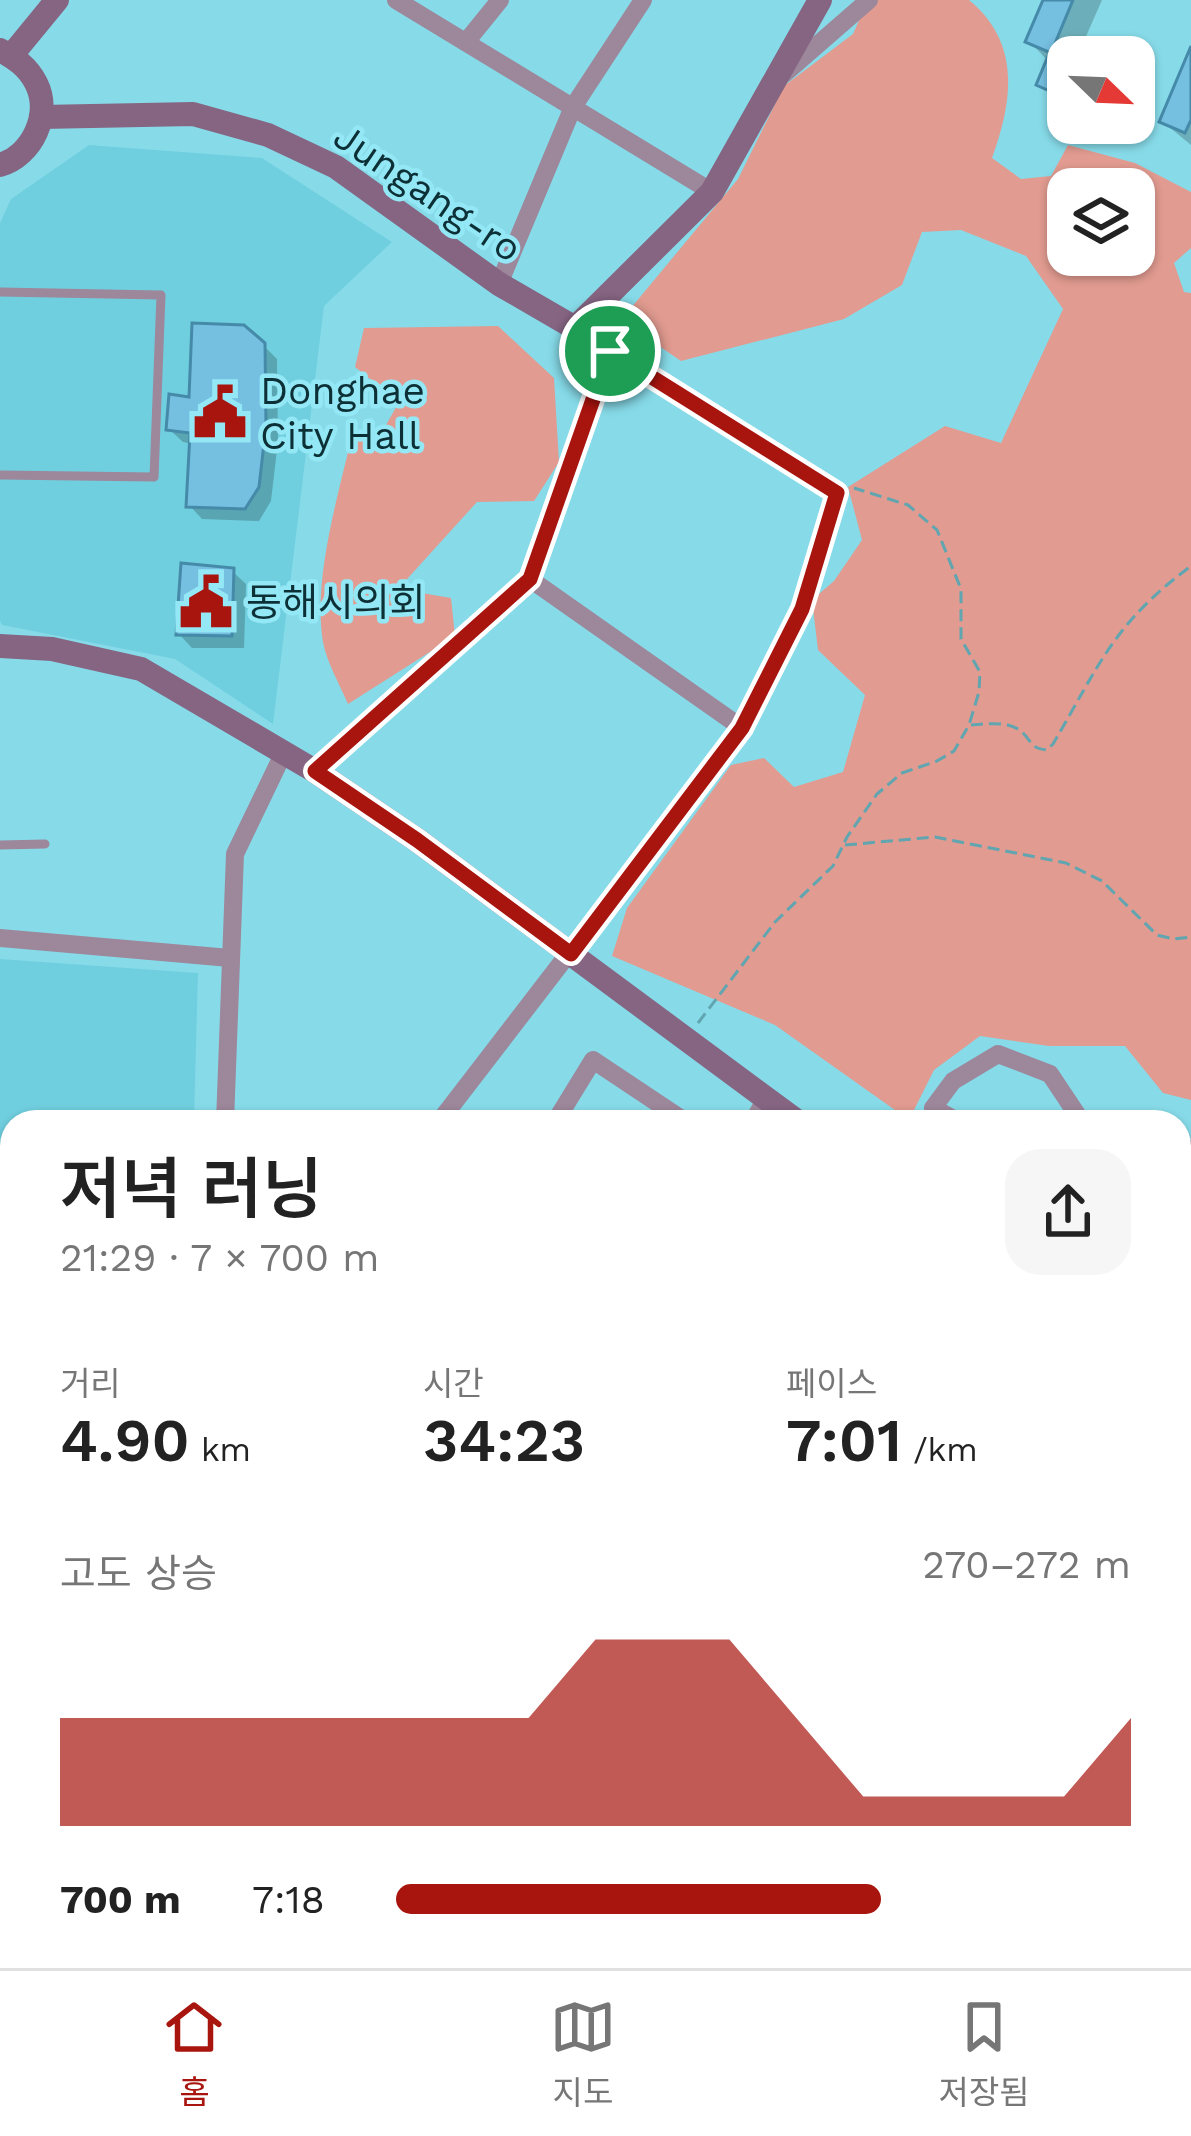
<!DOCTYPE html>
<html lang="ko">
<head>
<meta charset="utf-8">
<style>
  :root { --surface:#fff; --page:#f6f6f6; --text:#222; --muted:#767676; --line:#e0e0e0; --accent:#a8140e }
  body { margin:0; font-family:"Work Sans","Noto Sans KR",sans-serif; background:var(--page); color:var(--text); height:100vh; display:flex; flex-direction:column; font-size:45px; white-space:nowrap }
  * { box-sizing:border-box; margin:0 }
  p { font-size:39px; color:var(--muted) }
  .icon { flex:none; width:66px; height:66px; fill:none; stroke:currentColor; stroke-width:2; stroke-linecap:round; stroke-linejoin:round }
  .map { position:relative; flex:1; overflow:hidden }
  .sheet { position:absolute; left:0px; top:1110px; width:1191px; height:858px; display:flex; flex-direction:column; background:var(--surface); border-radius:36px 36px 0 0; box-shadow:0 3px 9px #0004 }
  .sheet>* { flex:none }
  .needle { width:78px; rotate:113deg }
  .buttons { position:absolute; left:1047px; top:36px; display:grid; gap:24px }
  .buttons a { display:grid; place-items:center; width:108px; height:108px; border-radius:24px; background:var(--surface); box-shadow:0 3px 9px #0004; font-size:60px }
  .pin { position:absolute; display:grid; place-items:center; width:102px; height:102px; color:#fff; margin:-51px; border:6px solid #fff; border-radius:50%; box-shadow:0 3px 12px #0007 }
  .round { display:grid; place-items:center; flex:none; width:126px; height:126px; border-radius:36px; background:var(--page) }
  .head { display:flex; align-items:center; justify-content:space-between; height:204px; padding:0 60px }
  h1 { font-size:66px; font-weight:600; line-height:90px }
  .stats { display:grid; grid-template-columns:repeat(3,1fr); gap:18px; height:204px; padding:12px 60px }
  .stats div { display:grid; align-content:center }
  .stats b { font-size:60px; font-weight:600 }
  .stats small { font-size:33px; font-weight:400 }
  .stats p { font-size:33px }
  .chart { height:336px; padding:24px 60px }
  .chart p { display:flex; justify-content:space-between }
  .chart svg { width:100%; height:216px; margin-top:12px; fill:var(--accent); opacity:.7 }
  ul { padding:0 60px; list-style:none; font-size:39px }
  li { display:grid; grid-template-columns:192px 144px 1fr; align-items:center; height:90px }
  li i { height:30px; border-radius:15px; background:var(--accent) }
  .menu { display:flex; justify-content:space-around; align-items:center; height:168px; border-top:3px solid var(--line); background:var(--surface); font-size:33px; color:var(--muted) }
  .menu a { display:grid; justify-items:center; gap:6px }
  .menu .active { color:var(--accent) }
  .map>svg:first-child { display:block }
  .built { fill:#70cfdf }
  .green { fill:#e19b90; fill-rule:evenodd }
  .shadow { fill:#0003 }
  .building { fill:#75bfe1; stroke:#458aa8; stroke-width:3 }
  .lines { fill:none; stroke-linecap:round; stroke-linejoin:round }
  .path { stroke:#60a5b0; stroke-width:3; stroke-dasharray:12 6; stroke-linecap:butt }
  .lane { stroke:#9d879b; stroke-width:9 }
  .street { stroke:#9d879b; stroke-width:18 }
  .secondary { stroke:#866583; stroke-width:24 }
  .rail-casing { stroke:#32646d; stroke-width:9 }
  .rail { stroke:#94e8f6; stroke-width:4.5; stroke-dasharray:14; stroke-linecap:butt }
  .route-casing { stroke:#fff; stroke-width:24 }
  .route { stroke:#a8140e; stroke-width:15 }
  .labels { text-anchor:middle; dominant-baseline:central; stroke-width:9; stroke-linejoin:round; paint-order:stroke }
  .street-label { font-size:39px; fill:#0c3036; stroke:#94e8f6 }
  .poi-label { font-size:39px; fill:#0c3036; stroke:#94e8f6; text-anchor:start }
</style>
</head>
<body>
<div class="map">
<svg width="1191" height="1968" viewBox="0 0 1191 1968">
  <rect width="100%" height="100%" fill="#87dbe9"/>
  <g class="built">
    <polygon points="89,145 262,158 392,242 324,306 273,724 175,659 2,625 0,621 0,223 11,199"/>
    <polygon points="0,959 198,973 194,1122 12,1122 12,1279 0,1273"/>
  </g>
  <g class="green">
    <path d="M868,0H969C1021,43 1013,100 992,158L1021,179L1051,176L1068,145L1135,163L1191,192V248L1174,263L1184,292L1191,293V1100L1163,1093L1125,1046H1049L980,1036L934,1070L909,1120L775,1025L612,956L627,908L731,765L764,758L794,787L843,772L865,695L818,650L812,600L834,581L862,540L848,487L945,426L1001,443L1063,309L1026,256L961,230L922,232L902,285L844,319L681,361L621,320L738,179L784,86L853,34ZM1068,189H1134V255H1068Z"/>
    <path d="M498,326L554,378L559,462L534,501L477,502L398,589L451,598L455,636L348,704C340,685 327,663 323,642C313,582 336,503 350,444L386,425L399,402L355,367L364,328Z"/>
    <polygon points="0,1515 12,1521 12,1606 0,1603"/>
    <polygon points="29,1956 130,1956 143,1968 0,1968 0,1963"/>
    <polygon points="328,1956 428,1956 425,1968 324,1968"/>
  </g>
  <g class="shadow">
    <polygon points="1046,0 1102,0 1077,57 1068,57 1068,108 1040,84 1049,62 1029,41"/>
    <polygon points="1191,54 1191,145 1162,121"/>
    <polygon points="1103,123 1129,123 1125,132"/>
    <polygon points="263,345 277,359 278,441 271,501 259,521 202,519 189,505 192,444 183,442 169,429 192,400"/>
    <polygon points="232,571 246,584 244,648 192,648 179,634"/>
  </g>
  <g class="building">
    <polygon points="1043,0 1073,0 1051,53 1025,42"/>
    <polygon points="1191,46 1191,120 1185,133 1159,122"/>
    <polygon points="1048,56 1068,65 1068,99 1036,85"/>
    <polygon points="192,323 244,325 265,343 266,426 259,487 245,509 186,507 190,433 166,430 169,394 189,397"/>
    <polygon points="181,563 234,568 232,636 176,635"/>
  </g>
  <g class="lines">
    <g class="path">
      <path d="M971,725C987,724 1010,720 1023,733C1033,743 1030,748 1047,750L1053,744C1100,664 1113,624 1191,566"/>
      <polyline points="845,845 935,837 1066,863 1102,881 1157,935 1174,939 1191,937"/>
      <polyline points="698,1023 775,922 833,866 847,837 877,794 902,773 937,761 954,751 969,725 979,692 980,672 961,639 961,589 937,530 908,505 854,488"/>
      <polyline points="0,1351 12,1357"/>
    </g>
    <g class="lane">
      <polyline points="0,292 161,295 154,477 0,475"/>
      <polyline points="0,845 45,844"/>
    </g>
    <g class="street">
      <polyline points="396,0 712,192"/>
      <polyline points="466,42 500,0"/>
      <polyline points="784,74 869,0"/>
      <polyline points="499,284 573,107 643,0"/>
      <polyline points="530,579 742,728"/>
      <polyline points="315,771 530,579 611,351"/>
      <polyline points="0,938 230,958"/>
      <polyline points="225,1122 235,854 284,752"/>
      <polyline points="439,1122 742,728 802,609 837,493 575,328"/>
      <polyline points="555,1122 593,1060 686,1122"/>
      <polyline points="753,1122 766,1098"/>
      <polyline points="959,1122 933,1108 953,1081 998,1054 1050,1074 1082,1122"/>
      <polyline points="1179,1150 1191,1149"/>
      <polyline points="1179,1208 1191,1210"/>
      <polyline points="1179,1349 1191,1350"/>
      <polyline points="1179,1433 1191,1435"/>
      <polyline points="1179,1805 1191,1804"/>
    </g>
    <g class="secondary">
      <path d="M0,50C15,58 28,67 36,83C52,114 32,156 0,165"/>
      <polyline points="11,56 57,0"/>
      <polyline points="41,117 193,114 268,135 336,167 499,284 575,328 712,192 820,0"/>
      <polyline points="0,646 52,649 141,669 315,771 417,840 798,1122"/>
      <polyline points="1179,1275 1191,1276"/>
      <polyline points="0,1325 12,1331"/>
      <polyline points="1179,1891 1191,1891"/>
    </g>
    <defs>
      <g id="rail">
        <polyline points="0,1464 12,1469"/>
        <polyline points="999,1956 1017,1961 1140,1968"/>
        <polyline points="1179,1956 1191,1956"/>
      </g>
    </defs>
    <use href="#rail" class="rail-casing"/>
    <use href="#rail" class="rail"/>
  </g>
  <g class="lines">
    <defs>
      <polygon id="route" points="610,351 837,493 802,609 742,728 571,954 417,840 315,771 530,579"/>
    </defs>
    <use href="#route" class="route-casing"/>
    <use href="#route" class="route"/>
  </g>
  <defs>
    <symbol id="civic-bare" viewBox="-9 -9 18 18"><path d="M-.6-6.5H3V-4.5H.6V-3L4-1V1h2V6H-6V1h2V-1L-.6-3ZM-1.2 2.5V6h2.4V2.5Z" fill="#a8140e" stroke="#94e8f6" stroke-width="2.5" paint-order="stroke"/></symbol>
  </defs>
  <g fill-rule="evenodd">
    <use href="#civic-bare" x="182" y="374" width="76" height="76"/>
    <use href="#civic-bare" x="168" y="564" width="76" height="76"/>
  </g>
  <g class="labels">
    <g class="street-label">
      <text transform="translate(428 192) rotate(34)">Jungang-ro</text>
    </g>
    <g class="poi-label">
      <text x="260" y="390">Donghae<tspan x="260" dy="45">City Hall</tspan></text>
      <text x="246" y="602">동해시의회</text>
    </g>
  </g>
</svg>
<div class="buttons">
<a><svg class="needle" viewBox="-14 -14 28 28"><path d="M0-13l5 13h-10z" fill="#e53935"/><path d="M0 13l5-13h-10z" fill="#767676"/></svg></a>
<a><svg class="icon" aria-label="layers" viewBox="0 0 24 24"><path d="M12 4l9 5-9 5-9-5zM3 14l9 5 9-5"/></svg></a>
</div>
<div class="pin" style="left:610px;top:351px;background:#1e9e55"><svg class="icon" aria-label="arrive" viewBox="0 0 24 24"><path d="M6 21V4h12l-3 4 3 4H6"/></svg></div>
<section class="sheet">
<div class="head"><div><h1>저녁 러닝</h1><p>21:29 · 7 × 700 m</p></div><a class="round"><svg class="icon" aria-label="share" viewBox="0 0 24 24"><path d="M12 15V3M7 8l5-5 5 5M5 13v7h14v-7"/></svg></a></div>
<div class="stats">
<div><p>거리</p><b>4.90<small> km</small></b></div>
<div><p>시간</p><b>34:23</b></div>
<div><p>페이스</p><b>7:01<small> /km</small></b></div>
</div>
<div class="chart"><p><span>고도 상승</span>270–272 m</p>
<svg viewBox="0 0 160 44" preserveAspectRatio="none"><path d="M0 44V22L10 22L20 22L30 22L40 22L50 22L60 22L70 22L80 6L90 6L100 6L110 22L120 38L130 38L140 38L150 38L160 22V44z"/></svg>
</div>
<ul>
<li><b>700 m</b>7:18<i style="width:66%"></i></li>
</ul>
</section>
</div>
<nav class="menu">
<a class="active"><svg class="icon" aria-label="home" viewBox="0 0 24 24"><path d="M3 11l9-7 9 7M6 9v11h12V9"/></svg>홈</a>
<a><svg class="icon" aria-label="map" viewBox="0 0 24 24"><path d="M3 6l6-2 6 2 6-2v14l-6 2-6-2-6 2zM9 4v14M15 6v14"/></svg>지도</a>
<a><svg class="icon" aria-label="saved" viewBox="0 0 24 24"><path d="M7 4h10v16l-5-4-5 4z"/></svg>저장됨</a>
</nav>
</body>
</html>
